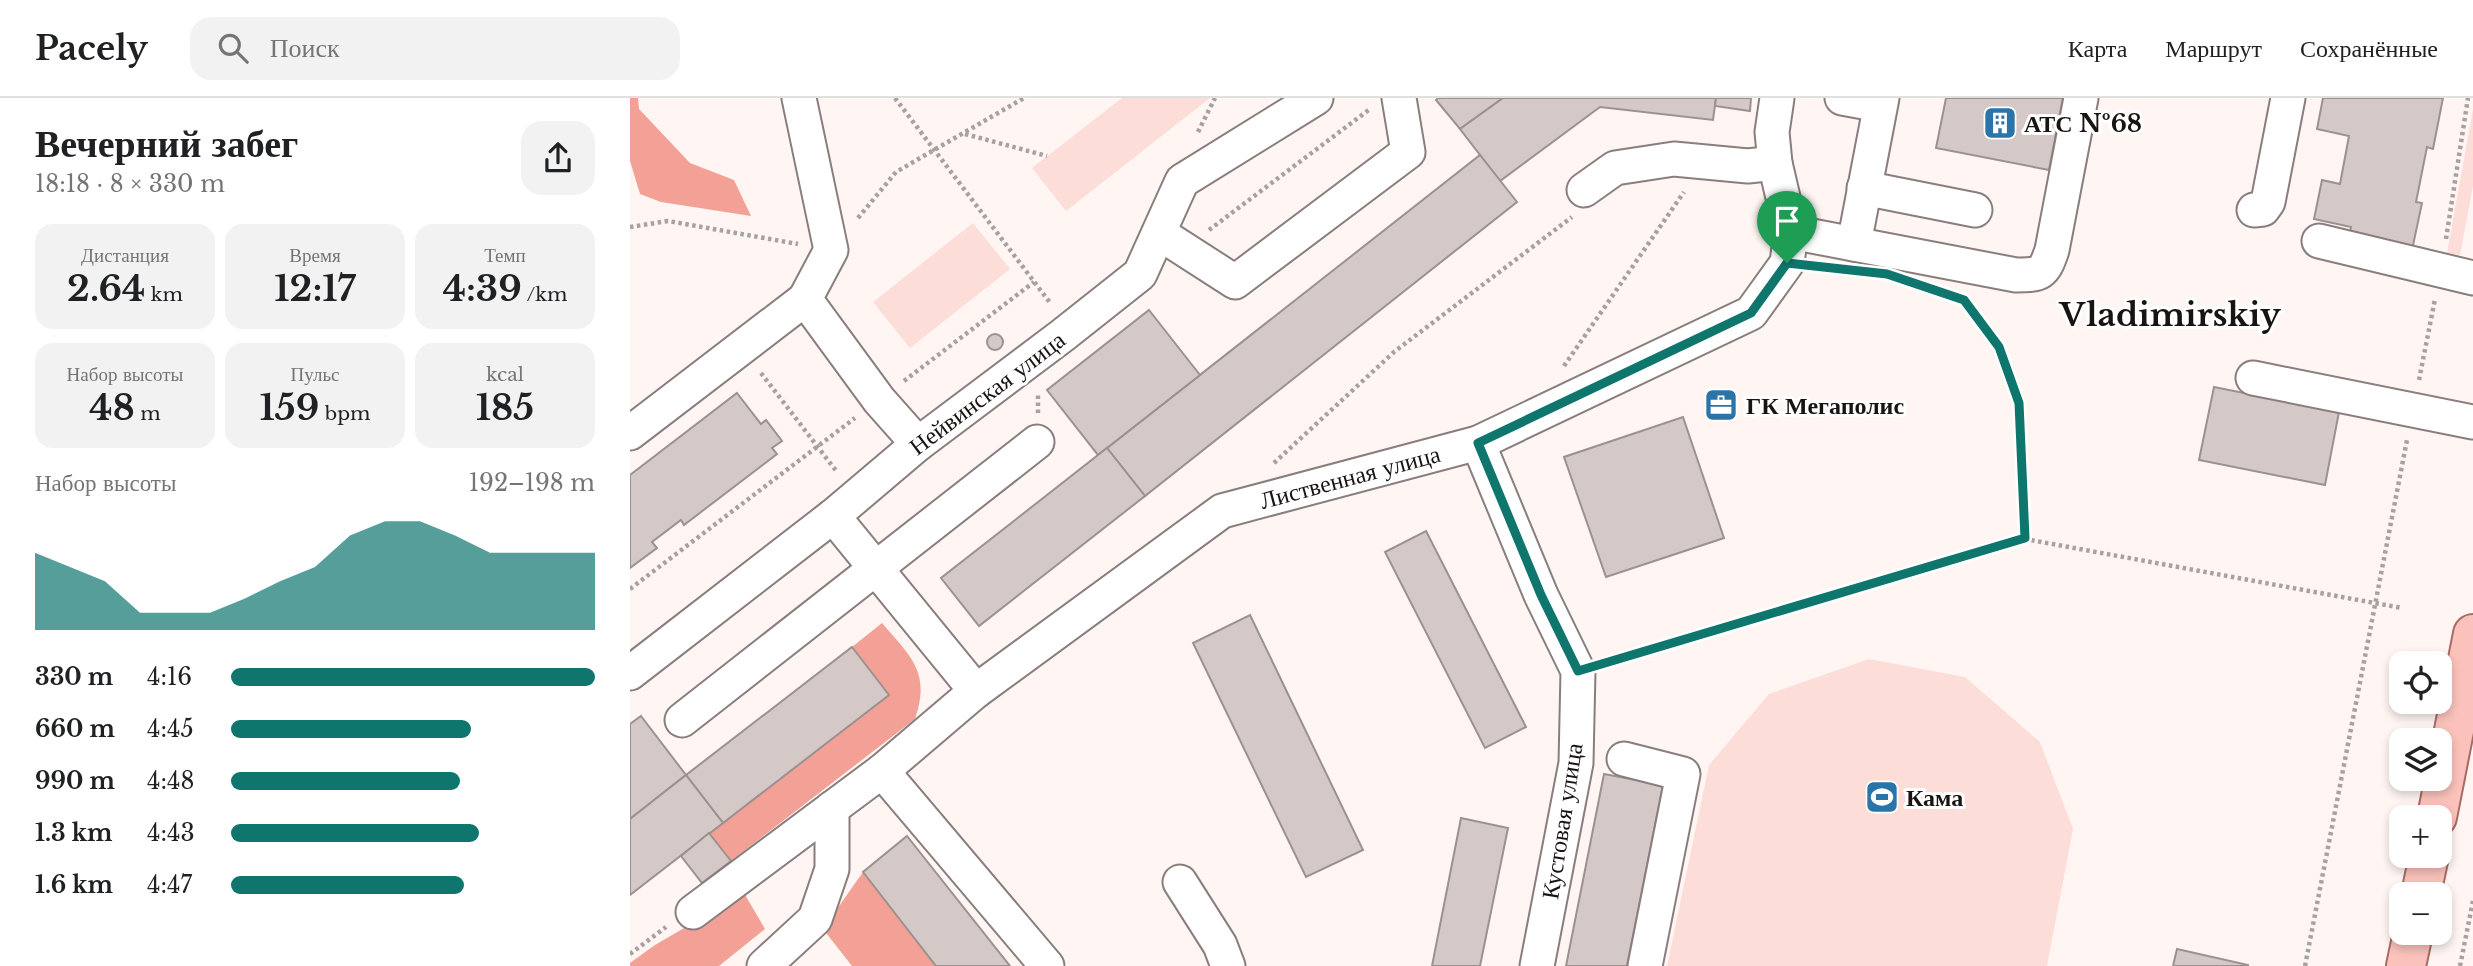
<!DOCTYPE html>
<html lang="ru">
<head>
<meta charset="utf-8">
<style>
  :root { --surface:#fff; --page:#f2f2f2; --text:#202124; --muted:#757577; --line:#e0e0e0; --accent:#0f766e }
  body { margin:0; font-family:"Libre Baskerville",serif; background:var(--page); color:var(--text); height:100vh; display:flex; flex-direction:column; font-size:26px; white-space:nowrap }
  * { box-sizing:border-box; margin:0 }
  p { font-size:23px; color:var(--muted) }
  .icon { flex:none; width:38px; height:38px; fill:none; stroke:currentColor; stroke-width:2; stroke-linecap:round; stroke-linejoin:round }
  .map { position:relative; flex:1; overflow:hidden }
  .panel { display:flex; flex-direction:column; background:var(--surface); width:630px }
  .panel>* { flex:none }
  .fabs { position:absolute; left:1759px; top:553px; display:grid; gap:14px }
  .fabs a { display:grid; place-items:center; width:63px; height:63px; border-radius:14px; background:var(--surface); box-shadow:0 4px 10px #0003; font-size:35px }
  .pin { position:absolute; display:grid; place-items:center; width:60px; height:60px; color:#fff; margin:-72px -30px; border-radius:50% 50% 50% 0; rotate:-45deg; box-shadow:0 0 7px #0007 }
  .pin .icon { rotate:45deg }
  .round { display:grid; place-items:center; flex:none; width:74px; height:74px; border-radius:21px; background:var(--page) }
  .headline { display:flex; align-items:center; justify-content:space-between; height:119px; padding:0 35px }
  h1 { font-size:38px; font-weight:700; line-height:52px }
  .metrics { display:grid; grid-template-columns:repeat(3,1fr); gap:10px; height:119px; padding:7px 35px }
  .metrics div { display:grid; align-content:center; border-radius:18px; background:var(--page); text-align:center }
  .metrics b { font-size:35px; font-weight:700 }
  .metrics small { font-size:19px; font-weight:400 }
  .metrics p { font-size:19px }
  .chart { height:196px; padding:14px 35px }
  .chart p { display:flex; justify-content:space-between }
  .chart svg { width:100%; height:126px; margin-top:7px; fill:var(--accent); opacity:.7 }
  ul { padding:0 35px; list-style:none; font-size:23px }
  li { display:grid; grid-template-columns:112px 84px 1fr; align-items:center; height:52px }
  li i { height:18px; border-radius:9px; background:var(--accent) }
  header { display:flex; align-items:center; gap:42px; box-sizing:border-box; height:98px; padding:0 35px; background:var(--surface); border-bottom:2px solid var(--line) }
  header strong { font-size:33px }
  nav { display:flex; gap:38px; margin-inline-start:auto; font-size:24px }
  .search { width:490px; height:63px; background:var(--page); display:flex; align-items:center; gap:18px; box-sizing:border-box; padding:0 24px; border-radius:21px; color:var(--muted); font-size:26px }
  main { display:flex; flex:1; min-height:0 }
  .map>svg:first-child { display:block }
  .green { fill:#fdddd8 }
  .forest { fill:#f3a197 }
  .building { fill:#d5c9c8; stroke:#9c918f; stroke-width:2 }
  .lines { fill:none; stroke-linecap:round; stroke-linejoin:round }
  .minor-casing { stroke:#897e7d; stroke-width:37 }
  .major-casing { stroke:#a96a63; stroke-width:42 }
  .path { stroke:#a8a19f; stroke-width:4.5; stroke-dasharray:3.5 3.5; stroke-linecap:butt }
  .minor { stroke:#fff; stroke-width:33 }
  .major { stroke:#fac2bb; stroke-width:38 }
  .route-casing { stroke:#fff; stroke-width:14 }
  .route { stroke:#0f766e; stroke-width:9 }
  .labels { text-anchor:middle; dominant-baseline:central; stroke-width:6; stroke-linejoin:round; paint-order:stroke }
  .poi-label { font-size:24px; font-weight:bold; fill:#181413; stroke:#fff; text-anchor:start }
  .street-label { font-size:24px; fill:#181413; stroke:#fff }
  .district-label { font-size:32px; font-weight:bold; fill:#181413; stroke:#fff }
</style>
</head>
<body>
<header>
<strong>Pacely</strong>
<div class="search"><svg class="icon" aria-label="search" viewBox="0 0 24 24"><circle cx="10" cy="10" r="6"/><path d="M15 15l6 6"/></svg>Поиск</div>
<nav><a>Карта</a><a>Маршрут</a><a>Сохранённые</a></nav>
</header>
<main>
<section class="panel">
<div class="headline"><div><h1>Вечерний забег</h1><p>18:18 · 8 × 330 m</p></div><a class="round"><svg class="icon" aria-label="share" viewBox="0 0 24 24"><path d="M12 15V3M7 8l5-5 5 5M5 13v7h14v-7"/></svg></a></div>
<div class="metrics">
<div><p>Дистанция</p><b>2.64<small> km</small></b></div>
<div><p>Время</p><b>12:17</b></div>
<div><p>Темп</p><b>4:39<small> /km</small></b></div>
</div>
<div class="metrics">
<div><p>Набор высоты</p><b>48<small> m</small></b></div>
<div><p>Пульс</p><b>159<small> bpm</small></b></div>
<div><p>kcal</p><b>185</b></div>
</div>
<div class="chart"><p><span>Набор высоты</span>192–198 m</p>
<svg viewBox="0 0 160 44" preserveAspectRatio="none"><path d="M0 44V17L10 22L20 27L30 38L40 38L50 38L60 33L70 27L80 22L90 11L100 6L110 6L120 11L130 17L140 17L150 17L160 17V44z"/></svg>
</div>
<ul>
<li><b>330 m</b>4:16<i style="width:100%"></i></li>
<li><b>660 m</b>4:45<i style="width:66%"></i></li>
<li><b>990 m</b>4:48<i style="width:63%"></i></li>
<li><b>1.3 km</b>4:43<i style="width:68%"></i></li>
<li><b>1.6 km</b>4:47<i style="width:64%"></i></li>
</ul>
</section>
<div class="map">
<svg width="1843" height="868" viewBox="0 0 1843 868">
  <rect width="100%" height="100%" fill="#fff6f4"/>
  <g class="green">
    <polygon points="492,0 580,0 436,113 402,70"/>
    <polygon points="1843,11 1843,88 1830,157 1817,155"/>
    <polygon points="343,125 380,171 280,250 243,204"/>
    <polygon points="1239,561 1335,579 1410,644 1443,731 1417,868 1037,868 1079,667 1139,596"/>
  </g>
  <g class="forest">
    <polygon points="0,0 8,0 9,11 60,65 104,82 121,118 31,104 10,96 0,63"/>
    <path d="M252,525C281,559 301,574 285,621L101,763L79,735L222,549Z"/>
    <polygon points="233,774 306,868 222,868 193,831"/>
    <polygon points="114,795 135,831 89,868 0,868 0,865 25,847"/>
  </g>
  <g class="building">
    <polygon points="808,0 873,0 830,31 806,2"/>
    <polygon points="873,0 1086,0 1083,22 970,9 870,83 830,31"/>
    <polygon points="1086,0 1121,0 1120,13 1085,8"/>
    <polygon points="1316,0 1433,0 1419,72 1306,50"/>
    <polygon points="1693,0 1813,0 1803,51 1797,49 1786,104 1792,105 1782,152 1719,139 1721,129 1684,121 1692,82 1710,86 1719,38 1687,31"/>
    <polygon points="850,57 887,104 515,398 477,350"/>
    <polygon points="519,212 570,277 468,357 417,292"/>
    <circle cx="365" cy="244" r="8"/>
    <polygon points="1584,289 1709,314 1695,387 1569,362"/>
    <polygon points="107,295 131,326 136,322 152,343 142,350 147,356 54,427 51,422 22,444 27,450 0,470 0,377"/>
    <polygon points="1053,319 1094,440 976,479 934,359"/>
    <polygon points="477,350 515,398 349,528 311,480"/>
    <polygon points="796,433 896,629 855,650 755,454"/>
    <polygon points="620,517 733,752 676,779 563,545"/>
    <polygon points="222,549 259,597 93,725 56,677"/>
    <polygon points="11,618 56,677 0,721 0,626"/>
    <polygon points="974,676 1033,687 997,868 936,868"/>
    <polygon points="56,677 93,725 0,797 0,721"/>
    <polygon points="831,720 878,730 850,868 802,868"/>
    <polygon points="79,735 101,763 72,785 51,758"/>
    <polygon points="277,738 380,868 306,868 233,774"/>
    <polygon points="1547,851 1618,867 1618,868 1543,868"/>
  </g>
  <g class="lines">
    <defs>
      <g id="minor">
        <polyline points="169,0 201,152 175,201 249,302 288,346"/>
        <polyline points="1212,0 1250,7"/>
        <polyline points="1234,90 1345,112"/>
        <polyline points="954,92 985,70 1044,61 1118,68 1145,65"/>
        <polyline points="1624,112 1633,111 1638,104 1658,0"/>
        <path d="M1161,134L1386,177C1411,177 1414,176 1422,152L1451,0"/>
        <polyline points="529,135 605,184 778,54 769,0"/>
        <polyline points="1689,143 1843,180"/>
        <polyline points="1224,146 1252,0"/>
        <polyline points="1623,280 1843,324"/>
        <polyline points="0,335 175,201"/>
        <polyline points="848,345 911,497 948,573 946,665 907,868"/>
        <polyline points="203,418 346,593 592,413 848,345 1121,215 1157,165 1161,134 1145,65 1142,34 1147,0"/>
        <polyline points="0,575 203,418 288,346 433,237 510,176 552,83 686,0"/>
        <polyline points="52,622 407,344"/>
        <polyline points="994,661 1053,676 1015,868"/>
        <polyline points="252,673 417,868"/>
        <polyline points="550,784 590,847 598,868"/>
        <polyline points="63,814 252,673 346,593"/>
        <polyline points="134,868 185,821 202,771 202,710"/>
      </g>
      <g id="major">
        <polyline points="1807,719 1843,536"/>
        <polyline points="1791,796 1799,758"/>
        <polyline points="1776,868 1783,835"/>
      </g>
    </defs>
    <use href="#minor" class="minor-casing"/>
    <use href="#major" class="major-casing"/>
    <g class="path">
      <polyline points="265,0 421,206"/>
      <polyline points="568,34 585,0"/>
      <polyline points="335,36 417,58"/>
      <polyline points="228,120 266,74 394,0"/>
      <polyline points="0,129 38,123 168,146"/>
      <polyline points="579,132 740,11"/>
      <polyline points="1816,141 1838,0"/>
      <polyline points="1329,201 1334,202 1369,249 1389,305 1395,441"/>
      <polyline points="934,268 1054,94"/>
      <polyline points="131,275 207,374"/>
      <polyline points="1789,282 1805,201"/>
      <polyline points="274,283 404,184"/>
      <polyline points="408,315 408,296"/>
      <polyline points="644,365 764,254 942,119"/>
      <polyline points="0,491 225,320"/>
      <polyline points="978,564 1395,441 1772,510"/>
      <polyline points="0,856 36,829"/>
      <polyline points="1675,868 1777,342"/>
      <polyline points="1830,868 1843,803"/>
    </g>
    <use href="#minor" class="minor"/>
    <use href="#major" class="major"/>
  </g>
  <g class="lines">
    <defs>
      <polygon id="route" points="1157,165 1257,176 1334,202 1369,249 1389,305 1395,440 948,573 911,497 848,345 1121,215"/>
    </defs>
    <use href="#route" class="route-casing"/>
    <use href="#route" class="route"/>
  </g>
  <defs>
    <symbol id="building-square" viewBox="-11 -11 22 22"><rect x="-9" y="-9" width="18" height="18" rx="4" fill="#2b74a8" stroke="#fff"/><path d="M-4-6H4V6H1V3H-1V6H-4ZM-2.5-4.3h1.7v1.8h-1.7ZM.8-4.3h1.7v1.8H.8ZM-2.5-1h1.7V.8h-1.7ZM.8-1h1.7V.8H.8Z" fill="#fff"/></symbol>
    <symbol id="office-square" viewBox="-11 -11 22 22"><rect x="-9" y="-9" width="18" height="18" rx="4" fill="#2b74a8" stroke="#fff"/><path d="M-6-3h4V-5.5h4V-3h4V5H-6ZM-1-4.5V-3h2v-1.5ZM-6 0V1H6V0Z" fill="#fff"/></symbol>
    <symbol id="stadium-square" viewBox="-11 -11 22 22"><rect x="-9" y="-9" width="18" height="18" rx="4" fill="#2b74a8" stroke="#fff"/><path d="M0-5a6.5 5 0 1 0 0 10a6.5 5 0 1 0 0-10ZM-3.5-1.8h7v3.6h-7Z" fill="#fff"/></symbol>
  </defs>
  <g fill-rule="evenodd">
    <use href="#building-square" x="1351" y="6" width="38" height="38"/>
    <use href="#office-square" x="1072" y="288" width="38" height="38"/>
    <use href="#stadium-square" x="1233" y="680" width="38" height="38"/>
  </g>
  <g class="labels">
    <g class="poi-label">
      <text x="1394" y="25">АТС №68</text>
      <text x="1116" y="307">ГК Мегаполис</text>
      <text x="1276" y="699">Кама</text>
    </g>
    <g class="street-label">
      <text transform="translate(357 295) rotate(-37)">Нейвинская улица</text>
      <text transform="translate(720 379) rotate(-15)">Лиственная улица</text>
      <text transform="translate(932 723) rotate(-81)">Кустовая улица</text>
    </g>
    <g class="district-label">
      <text x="1540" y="217">Vladimirskiy</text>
    </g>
  </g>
</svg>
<div class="fabs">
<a><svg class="icon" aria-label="locate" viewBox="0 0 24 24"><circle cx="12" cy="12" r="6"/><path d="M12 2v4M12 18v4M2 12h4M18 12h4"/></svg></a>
<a><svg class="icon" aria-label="layers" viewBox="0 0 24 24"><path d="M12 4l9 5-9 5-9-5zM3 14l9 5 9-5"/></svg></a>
<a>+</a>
<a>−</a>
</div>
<div class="pin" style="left:1157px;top:165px;background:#1e9e55"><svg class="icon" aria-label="arrive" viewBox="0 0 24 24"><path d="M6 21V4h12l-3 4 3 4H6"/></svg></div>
</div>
</main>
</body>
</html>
